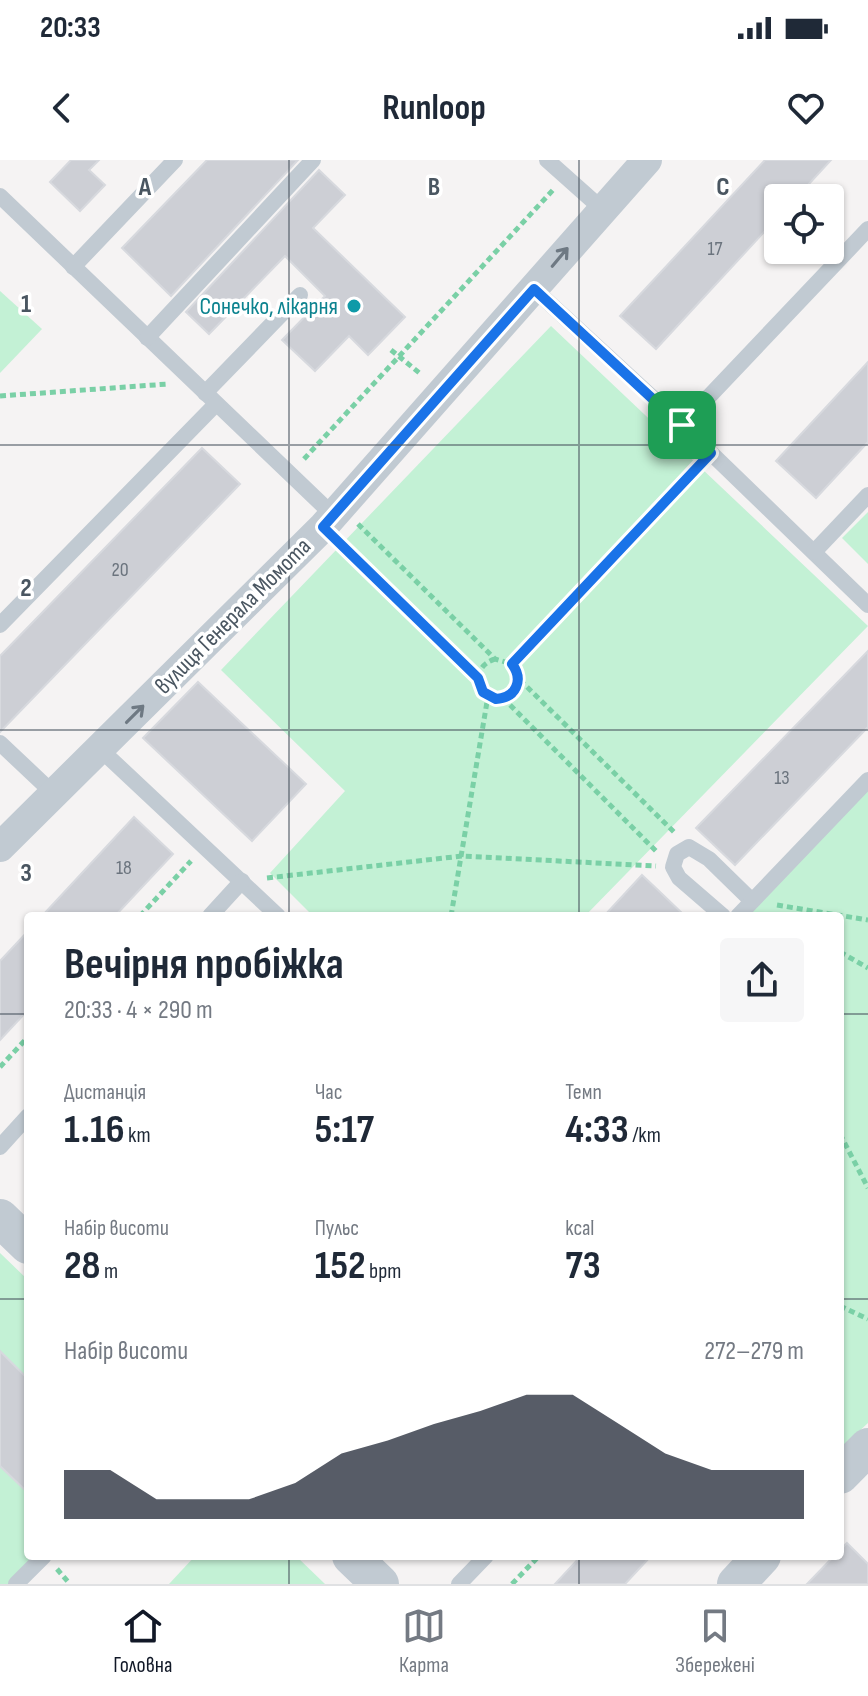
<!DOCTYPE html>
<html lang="uk">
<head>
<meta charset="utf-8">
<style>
  :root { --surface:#fff; --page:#f6f6f7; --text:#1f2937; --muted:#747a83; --line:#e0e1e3; --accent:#111827 }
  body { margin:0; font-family:"Sofia Sans Condensed",sans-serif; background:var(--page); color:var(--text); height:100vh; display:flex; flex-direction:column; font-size:30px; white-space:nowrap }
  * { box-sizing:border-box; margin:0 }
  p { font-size:26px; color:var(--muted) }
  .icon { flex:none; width:44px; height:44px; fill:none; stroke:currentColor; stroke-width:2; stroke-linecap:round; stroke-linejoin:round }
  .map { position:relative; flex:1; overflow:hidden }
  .sheet { position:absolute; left:24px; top:752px; width:820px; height:648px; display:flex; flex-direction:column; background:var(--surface); border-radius:8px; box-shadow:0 2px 6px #0004 }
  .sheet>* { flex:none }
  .buttons { position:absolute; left:764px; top:24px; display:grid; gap:16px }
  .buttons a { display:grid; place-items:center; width:80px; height:80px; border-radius:8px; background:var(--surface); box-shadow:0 2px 6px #0004; font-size:40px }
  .pin { position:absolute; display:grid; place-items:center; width:68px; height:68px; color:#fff; margin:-34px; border-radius:16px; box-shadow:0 4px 12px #0006 }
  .round { display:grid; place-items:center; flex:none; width:84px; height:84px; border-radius:8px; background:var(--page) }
  .headline { display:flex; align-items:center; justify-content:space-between; height:136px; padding:0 40px }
  h1 { font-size:44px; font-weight:700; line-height:60px }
  .figures { display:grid; grid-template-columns:repeat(3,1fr); gap:12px; height:136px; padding:8px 40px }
  .figures div { display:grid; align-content:center }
  .figures b { font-size:40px; font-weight:700 }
  .figures small { font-size:22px; font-weight:400 }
  .figures p { font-size:22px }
  .chart { height:224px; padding:16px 40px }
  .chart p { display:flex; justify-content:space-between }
  .chart svg { width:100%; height:144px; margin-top:8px; fill:var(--accent); opacity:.7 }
  .status { display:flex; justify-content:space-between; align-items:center; height:56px; padding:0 40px; background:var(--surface); direction:ltr }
  .status svg { height:22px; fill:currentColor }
  header { display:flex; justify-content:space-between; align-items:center; height:104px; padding:0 40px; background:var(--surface); font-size:36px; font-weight:700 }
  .dock { display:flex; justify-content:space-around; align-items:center; height:112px; border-top:2px solid var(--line); background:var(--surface); font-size:22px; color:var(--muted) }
  .dock a { display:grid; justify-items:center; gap:4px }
  .dock .active { color:var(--accent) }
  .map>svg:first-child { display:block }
  .green { fill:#c3f1d5 }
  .building { fill:#cdcfd5; stroke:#d7d9de; stroke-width:2 }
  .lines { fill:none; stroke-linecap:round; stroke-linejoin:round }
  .path { stroke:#7ad0a6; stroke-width:5; stroke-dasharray:6 4; stroke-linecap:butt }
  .service { stroke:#c1cad2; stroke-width:16 }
  .minor { stroke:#c1cad2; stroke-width:30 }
  .tertiary { stroke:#c1cad2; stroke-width:38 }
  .oneway { stroke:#6e7983 }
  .route-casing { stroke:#fff; stroke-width:16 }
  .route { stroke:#1a73e8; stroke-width:10 }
  .grid { fill:none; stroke:#4a5661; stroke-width:2; stroke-opacity:0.55 }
  .culture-dot { fill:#0f9aa8; stroke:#fff; stroke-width:3 }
  .labels { text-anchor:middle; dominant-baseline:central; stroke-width:7; stroke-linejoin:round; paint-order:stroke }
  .number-label { font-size:20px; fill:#6b747e }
  .culture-label { font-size:24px; fill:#0d838f; stroke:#fff; text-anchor:end }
  .street-label { font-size:24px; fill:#4a5661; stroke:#fff }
  .grid-label { font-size:26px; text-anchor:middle; font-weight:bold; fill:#4a5661; stroke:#fff; stroke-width:7; stroke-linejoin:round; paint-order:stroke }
</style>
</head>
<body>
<div class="status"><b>20:33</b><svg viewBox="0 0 49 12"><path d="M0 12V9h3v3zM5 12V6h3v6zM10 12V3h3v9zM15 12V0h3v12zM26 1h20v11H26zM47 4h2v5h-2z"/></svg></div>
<header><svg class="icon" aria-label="back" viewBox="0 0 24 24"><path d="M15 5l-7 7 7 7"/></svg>Runloop<svg class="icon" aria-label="heart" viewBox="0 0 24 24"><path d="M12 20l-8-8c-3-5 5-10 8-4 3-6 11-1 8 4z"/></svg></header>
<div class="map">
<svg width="868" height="1424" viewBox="0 0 868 1424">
  <rect width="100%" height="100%" fill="#f5f3f3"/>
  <g class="green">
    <polygon points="0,131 42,169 0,213"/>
    <polygon points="551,166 868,466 585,756 313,756 270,713 345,631 221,510"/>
    <polygon points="868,352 868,404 842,378"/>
    <polygon points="868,620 868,1263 840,1289 840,756 740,756"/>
    <polygon points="0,1093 28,1120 28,1396 44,1396 16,1424 0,1424"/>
    <polygon points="195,1396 296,1396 325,1424 169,1424"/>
  </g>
  <g class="building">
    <polygon points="71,0 99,0 89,10 105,25 80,51 50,22"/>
    <polygon points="207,0 298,0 171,136 122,88"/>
    <polygon points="765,0 831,0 796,38 778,38 778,57 656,189 620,156"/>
    <polygon points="319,10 345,35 313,68 405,157 368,195 349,176 315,211 282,180 325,136 285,96 209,174 186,152"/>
    <polygon points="868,202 868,282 816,338 776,301"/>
    <polygon points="202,288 240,324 0,572 0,496"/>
    <polygon points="868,491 868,567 735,705 696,668"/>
    <polygon points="198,522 306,624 252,681 143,578"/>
    <polygon points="134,657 173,694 115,756 42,756"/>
    <polygon points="642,715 660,732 685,756 604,756"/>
    <polygon points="28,771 28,850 0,880 0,801"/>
    <polygon points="0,1191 28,1219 28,1333 0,1306"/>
    <polygon points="847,1383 868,1404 868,1424 807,1424 834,1396 840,1396 840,1390"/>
    <polygon points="581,1396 651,1396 625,1424 555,1424"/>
  </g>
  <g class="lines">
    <g class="path">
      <polyline points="391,190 422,215"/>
      <polyline points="0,236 168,224"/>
      <polyline points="304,299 553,30"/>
      <path d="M358,364L495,499L512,504L519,520C515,535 504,541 488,536L479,525C477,512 482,503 495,499"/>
      <polyline points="340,385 478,518"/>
      <polyline points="512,504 698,307"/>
      <polyline points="520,520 675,673"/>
      <polyline points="503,538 658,693"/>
      <polyline points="267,718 462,696 656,706"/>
      <polyline points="777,745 868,760"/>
      <polyline points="140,756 191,701"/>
      <polyline points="451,756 488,536"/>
      <polyline points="840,792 868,808"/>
      <polyline points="0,907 28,877"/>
      <polyline points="840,974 868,1028"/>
      <polyline points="840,1146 868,1159"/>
      <polyline points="57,1409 70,1424"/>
      <polyline points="512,1424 539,1396"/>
    </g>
    <g class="service">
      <polyline points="547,0 602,49"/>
      <polyline points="0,36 333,355"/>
      <polyline points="73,107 175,0"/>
      <polyline points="534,129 682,265 868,445"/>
      <polyline points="147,178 313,0"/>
      <polyline points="205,233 300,135"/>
      <polyline points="682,265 868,69"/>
      <polyline points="814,392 868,335"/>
      <polyline points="0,465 216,244"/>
      <polyline points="0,583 54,634"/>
      <polyline points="100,589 278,756"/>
      <polyline points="210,756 242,721"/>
      <polyline points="723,756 679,718 673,707 677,694 689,687 709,699 752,741"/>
      <polyline points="738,756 868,620"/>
      <polyline points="0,987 28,956"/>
      <polyline points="16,1424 44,1396"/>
      <polyline points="459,1424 486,1396"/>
    </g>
    <polyline class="minor" points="0,687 323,367 647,0"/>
    <g class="tertiary">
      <polyline points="0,1058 28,1085"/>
      <polyline points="840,1315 868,1287"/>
      <polyline points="351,1396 380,1424"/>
      <polyline points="736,1424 762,1396"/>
    </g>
  </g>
  <defs><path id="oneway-shaft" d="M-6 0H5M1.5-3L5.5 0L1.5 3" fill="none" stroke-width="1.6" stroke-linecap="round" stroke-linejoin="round" transform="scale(2)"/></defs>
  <g class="oneway">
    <use href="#oneway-shaft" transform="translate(560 97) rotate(-50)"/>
    <use href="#oneway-shaft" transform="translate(135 554) rotate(-45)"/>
  </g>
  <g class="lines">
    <defs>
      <path id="route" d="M534,129L711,293L512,504C524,520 516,538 496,539L483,532L478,518L323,367Z"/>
    </defs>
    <use href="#route" class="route-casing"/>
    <use href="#route" class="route"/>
  </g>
  <path class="grid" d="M289,0V756M579,0V756M0,285H868M0,570H868M0,854H28M840,854H868M0,1139H28M840,1139H868M289,1396V1424M579,1396V1424"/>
  <circle class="culture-dot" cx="354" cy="146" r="8"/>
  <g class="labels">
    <g class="number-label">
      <text x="715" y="89">17</text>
      <text x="120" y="410">20</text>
      <text x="782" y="618">13</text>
      <text x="124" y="708">18</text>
    </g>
    <g class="culture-label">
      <text x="338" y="146">Сонечко, лікарня</text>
    </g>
    <g class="street-label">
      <text transform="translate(233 456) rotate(-45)">вулиця Генерала Момота</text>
    </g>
  </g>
  <g class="grid-label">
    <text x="145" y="35">A</text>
    <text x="434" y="35">B</text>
    <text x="723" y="35">C</text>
    <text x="26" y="152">1</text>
    <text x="26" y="436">2</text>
    <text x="26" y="721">3</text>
  </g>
</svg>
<div class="buttons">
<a><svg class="icon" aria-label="locate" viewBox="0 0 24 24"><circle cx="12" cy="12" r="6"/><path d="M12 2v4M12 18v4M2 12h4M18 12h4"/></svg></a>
</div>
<div class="pin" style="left:682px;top:265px;background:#1e9e55"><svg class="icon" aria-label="arrive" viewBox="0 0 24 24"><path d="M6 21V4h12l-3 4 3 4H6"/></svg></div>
<section class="sheet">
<div class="headline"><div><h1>Вечірня пробіжка</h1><p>20:33 · 4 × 290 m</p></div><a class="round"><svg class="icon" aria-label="share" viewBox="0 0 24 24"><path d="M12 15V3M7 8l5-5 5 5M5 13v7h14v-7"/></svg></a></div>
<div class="figures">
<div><p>Дистанція</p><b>1.16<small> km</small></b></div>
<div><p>Час</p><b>5:17</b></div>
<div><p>Темп</p><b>4:33<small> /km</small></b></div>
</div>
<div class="figures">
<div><p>Набір висоти</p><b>28<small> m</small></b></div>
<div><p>Пульс</p><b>152<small> bpm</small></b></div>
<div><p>kcal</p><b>73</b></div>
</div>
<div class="chart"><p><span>Набір висоти</span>272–279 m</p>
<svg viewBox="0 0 160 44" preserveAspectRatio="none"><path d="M0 44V29L10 29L20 38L30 38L40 38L50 33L60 24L70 20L80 15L90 11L100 6L110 6L120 15L130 24L140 29L150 29L160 29V44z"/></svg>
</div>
</section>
</div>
<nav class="dock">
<a class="active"><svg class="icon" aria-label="home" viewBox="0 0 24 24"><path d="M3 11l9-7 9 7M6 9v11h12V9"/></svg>Головна</a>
<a><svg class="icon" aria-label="map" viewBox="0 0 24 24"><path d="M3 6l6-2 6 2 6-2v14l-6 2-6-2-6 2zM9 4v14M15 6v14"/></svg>Карта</a>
<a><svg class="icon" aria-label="saved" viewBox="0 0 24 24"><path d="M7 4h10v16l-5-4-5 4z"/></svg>Збережені</a>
</nav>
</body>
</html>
